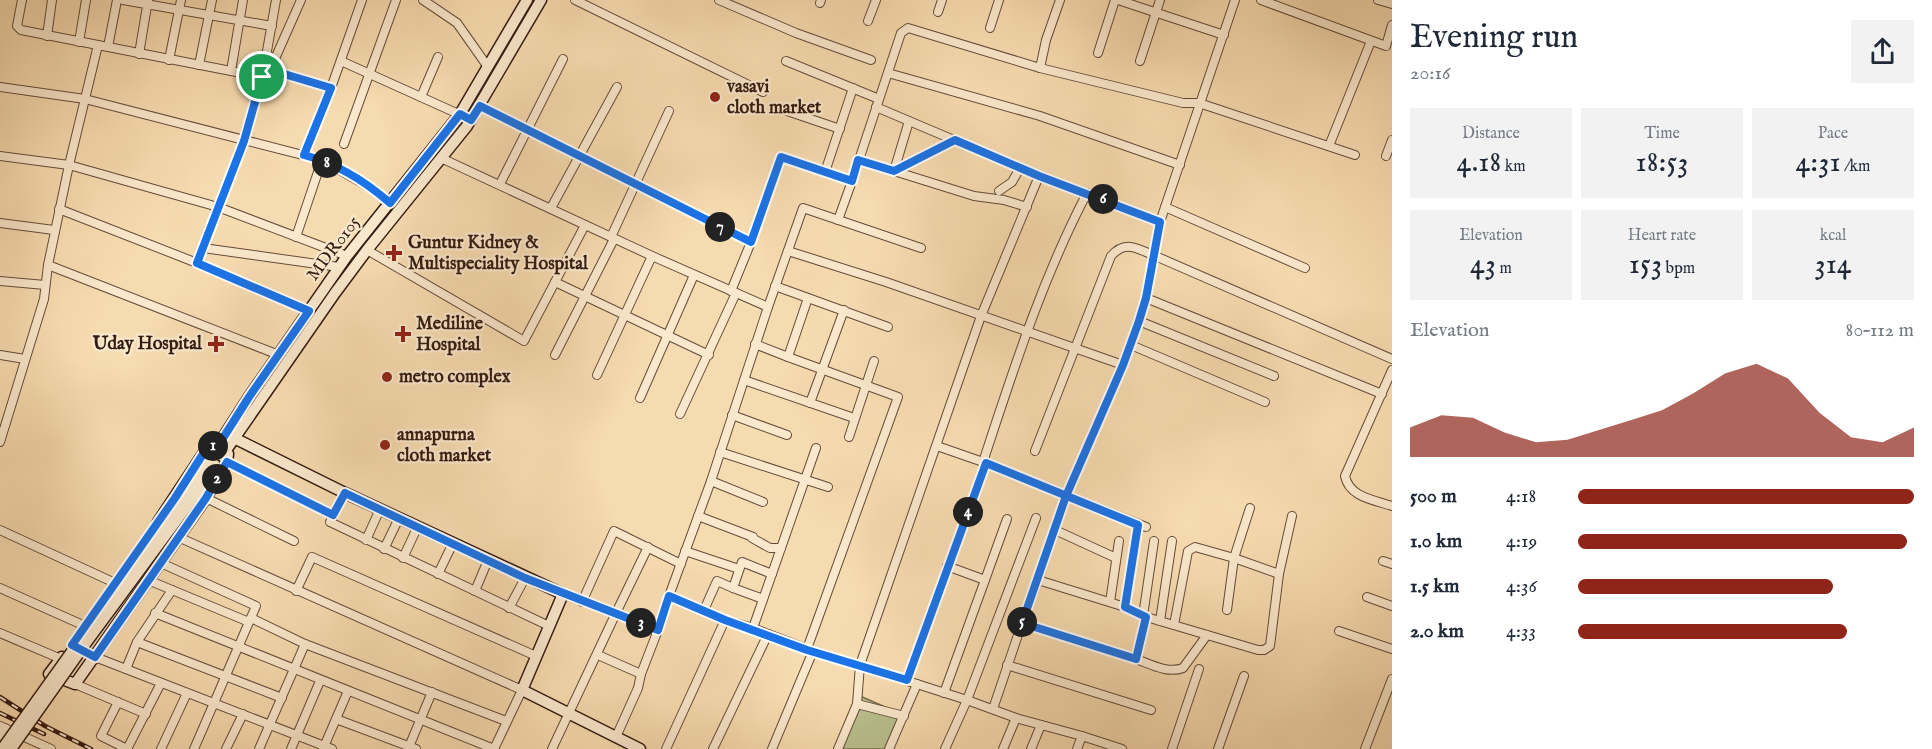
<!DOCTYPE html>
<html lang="en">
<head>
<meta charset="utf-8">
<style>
  :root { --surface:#fff; --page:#f2f2f3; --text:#1f2937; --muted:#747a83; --accent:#8f2418 }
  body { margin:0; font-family:"IM FELL English",serif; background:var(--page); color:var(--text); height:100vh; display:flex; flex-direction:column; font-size:22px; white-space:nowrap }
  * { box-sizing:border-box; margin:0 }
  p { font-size:20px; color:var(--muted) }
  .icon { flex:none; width:33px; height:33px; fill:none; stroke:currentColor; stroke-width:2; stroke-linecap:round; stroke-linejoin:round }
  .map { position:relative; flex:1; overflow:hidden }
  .details { display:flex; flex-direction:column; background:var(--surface); width:540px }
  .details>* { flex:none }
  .pin { position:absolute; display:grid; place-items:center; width:51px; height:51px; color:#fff; margin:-26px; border:3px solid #fff; border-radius:50%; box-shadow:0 2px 6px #0007 }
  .km { position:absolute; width:30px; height:30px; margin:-15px; border-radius:50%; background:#222; color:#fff; font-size:16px; line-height:30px; text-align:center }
  .round { display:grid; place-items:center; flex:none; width:63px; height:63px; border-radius:0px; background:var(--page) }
  .summary { display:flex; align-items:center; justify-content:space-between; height:102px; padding:0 18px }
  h1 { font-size:33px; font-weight:600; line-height:45px }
  .metrics { display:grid; grid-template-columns:repeat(3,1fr); gap:9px; height:102px; padding:6px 18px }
  .metrics div { display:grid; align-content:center; border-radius:0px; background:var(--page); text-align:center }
  .metrics b { font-size:30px; font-weight:600 }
  .metrics small { font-size:16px; font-weight:400 }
  .metrics p { font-size:16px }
  .chart { height:168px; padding:12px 18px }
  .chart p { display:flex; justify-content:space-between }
  .chart svg { width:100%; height:108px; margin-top:6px; fill:var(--accent); opacity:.7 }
  ul { padding:0 18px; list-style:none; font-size:20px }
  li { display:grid; grid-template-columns:96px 72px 1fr; align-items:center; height:45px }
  li i { height:15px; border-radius:8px; background:var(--accent) }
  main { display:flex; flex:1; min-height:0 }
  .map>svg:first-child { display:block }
  .green { fill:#b9c18e; stroke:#766e50; stroke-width:1.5 }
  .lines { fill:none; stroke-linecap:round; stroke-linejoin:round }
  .street-casing { stroke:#654b39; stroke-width:10 }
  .secondary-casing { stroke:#341b11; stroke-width:13 }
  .street { stroke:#fae8cc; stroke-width:8 }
  .secondary { stroke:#fae8cc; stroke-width:10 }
  .rail-casing { stroke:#341b11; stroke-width:4.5 }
  .rail { stroke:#fae8cc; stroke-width:2; stroke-dasharray:7; stroke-linecap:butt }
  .secondary-bridge-casing { stroke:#341b11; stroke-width:13; stroke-linecap:butt }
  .secondary-bridge { stroke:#fae8cc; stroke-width:10 }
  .route-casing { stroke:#fff; stroke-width:12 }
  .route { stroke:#1a73e8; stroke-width:8 }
  .poi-dot { fill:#8f2418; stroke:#fae8cc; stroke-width:2 }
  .labels { text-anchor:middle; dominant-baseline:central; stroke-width:4.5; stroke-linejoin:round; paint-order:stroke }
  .poi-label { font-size:18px; font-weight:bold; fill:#341b11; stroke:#fae8cc; text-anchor:start }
  .street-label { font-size:18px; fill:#341b11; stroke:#fae8cc }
</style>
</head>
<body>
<main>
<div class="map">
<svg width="1392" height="749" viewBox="0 0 1392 749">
  <rect width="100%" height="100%" fill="#f7dbb0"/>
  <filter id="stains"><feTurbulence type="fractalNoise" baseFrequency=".00333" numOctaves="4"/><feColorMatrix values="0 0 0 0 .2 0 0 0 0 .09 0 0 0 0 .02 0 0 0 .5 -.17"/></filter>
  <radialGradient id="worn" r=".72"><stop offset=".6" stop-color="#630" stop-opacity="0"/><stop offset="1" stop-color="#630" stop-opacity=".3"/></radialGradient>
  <polygon class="green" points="860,696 901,714 886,749 839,749"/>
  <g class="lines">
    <defs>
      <g id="street">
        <polyline points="22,0 17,26 21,30 262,77"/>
        <polyline points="123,0 272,26"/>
        <polyline points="423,0 457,23 488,67"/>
        <polyline points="575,0 763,92"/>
        <polyline points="719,0 796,33 871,60"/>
        <polyline points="1118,0 1224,35"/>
        <polyline points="1235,0 1160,222 1146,298 1139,321 1123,365 1066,496 1038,580 1125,607 1143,616 1258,650 1264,650 1270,646 1279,574 1292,516"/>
        <polyline points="1261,0 1386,46 1392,25"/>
        <polyline points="1378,0 1392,4"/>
        <polyline points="820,3 821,0"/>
        <polyline points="938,12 942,0"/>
        <polyline points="868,21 876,0"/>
        <polyline points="990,28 999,0"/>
        <polyline points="47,36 52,0"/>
        <polyline points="79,42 86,0"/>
        <polyline points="98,45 69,165 48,265 279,355"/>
        <polyline points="108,47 117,0"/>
        <polyline points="1098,53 1115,0"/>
        <polyline points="139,54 148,0"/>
        <polyline points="169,60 181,0"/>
        <polyline points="341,61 463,116"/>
        <polyline points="786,61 879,99"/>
        <polyline points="1140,61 1160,0"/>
        <polyline points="199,65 212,0"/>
        <polyline points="264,68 331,88 362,0"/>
        <polyline points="1040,68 1046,40 1060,0"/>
        <polyline points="270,70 301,0"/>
        <polyline points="231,71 243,0"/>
        <polyline points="888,73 1040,116 1180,165"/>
        <polyline points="0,87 85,99 322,160 376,191 390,203"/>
        <polyline points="421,97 438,57"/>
        <polyline points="480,106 751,242 731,291"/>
        <polyline points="876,107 1039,176 1160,222"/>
        <polyline points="787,111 840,129"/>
        <polyline points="909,121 894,171 974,196 1004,200 1027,207"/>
        <polyline points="344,144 396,0"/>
        <polyline points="1329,146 1371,41"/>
        <polyline points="304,155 331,88"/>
        <polyline points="0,156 69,165 218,207 347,256"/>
        <polyline points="1386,156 1392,140"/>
        <polyline points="441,158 652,256 768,307 803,208 921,248"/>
        <polyline points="858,160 894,171 955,140"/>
        <polyline points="825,172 853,88"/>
        <polyline points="852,181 901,33 908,28 1040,68 1183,103 1199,103 1355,155"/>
        <polyline points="500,184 563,59"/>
        <polyline points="999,191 1012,182 1020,168"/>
        <polyline points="1165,207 1305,268"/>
        <polyline points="551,208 617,87"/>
        <polyline points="59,209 197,263 309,311"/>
        <polyline points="0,223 54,230"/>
        <polyline points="296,237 322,160"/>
        <polyline points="611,237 669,111"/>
        <polyline points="751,242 781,157 852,181 838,220"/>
        <polyline points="203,248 339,267"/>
        <polyline points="367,250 524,341 585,225"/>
        <polyline points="788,251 886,282 1123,365"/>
        <polyline points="197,263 244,141 264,68 276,0"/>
        <polyline points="0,281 45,285"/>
        <polyline points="555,282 709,355"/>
        <polyline points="775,286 888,327"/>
        <polyline points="1146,298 1382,394"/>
        <polyline points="768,307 711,481 669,596 725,620 753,628 816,448"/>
        <polyline points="1139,321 1274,376"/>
        <polyline points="755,344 788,357"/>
        <polyline points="1131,345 1265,402"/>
        <polyline points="0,355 25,359"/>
        <polyline points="555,355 614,239"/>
        <path d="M1392,370L1345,476C1349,497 1374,500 1392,506"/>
        <polyline points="597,375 652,256"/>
        <polyline points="744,380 854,418"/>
        <polyline points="640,398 694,275"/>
        <polyline points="810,403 844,310"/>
        <polyline points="680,414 736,293"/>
        <polyline points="732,415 787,435"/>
        <polyline points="849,437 874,361"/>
        <polyline points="0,442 44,299 48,265"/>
        <polyline points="937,446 983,462 1146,527"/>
        <path d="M1035,451L1111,256C1125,240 1136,248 1153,255L1392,359"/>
        <polyline points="720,452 828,487"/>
        <polyline points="227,462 333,515"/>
        <path d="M983,462C1013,371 1042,279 1087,193"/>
        <polyline points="711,481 763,502"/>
        <polyline points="345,493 330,522 549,626"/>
        <polyline points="206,498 294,541"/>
        <polyline points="698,516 753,537"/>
        <polyline points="0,530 115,583"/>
        <polyline points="1055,530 1116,558"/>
        <polyline points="752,538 770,548 781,548"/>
        <polyline points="366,540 380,509"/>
        <polyline points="648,547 616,613 658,630 669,596"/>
        <polyline points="384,549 399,518"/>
        <polyline points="685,551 739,569"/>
        <polyline points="403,558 418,526"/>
        <polyline points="1383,561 1392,564"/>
        <polyline points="161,563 256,606 194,749"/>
        <polyline points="947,566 985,580 1007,519"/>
        <polyline points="438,574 453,543"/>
        <polyline points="148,580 249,622"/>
        <polyline points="1038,580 1022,623 1136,659 1146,617"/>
        <polyline points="0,588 85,626"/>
        <polyline points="733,588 763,599"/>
        <polyline points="296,591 312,557 536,656"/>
        <polyline points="475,591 488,560"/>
        <polyline points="1367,597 1392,606"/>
        <polyline points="582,602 614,531 681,564"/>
        <polyline points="1110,602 1119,541"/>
        <polyline points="1125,607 1138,525"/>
        <polyline points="509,608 525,578"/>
        <polyline points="704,610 717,581 733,588 742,562 772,574"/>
        <polyline points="1227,610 1234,558 1250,508"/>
        <polyline points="155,613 494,749 522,690 178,537"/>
        <polyline points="1143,616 1154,541"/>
        <polyline points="251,618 305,644 506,721"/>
        <polyline points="1160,621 1172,541"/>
        <polyline points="1174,625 1188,551 1195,547 1234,558 1279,574"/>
        <polyline points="753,628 807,649 898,397 788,357 808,298"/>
        <polyline points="1339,631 1392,649"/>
        <polyline points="0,633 61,659"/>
        <polyline points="137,642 282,698"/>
        <polyline points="78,648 95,657 332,749"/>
        <polyline points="807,649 967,700 1016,718 1082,736 1122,749"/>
        <polyline points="598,655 641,674 658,630"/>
        <path d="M1136,659C1150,664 1168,674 1183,668L1207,635"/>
        <polyline points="1007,665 1151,710"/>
        <polyline points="126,669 137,642 172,590"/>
        <polyline points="907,680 986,463"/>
        <polyline points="75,684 146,714"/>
        <polyline points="944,693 985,580"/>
        <polyline points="118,702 101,736 127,749"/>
        <polyline points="857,704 904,716"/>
        <polyline points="993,709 1022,623"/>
        <polyline points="336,719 416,749"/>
        <polyline points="0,726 51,749"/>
        <polyline points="0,736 5,728"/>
        <polyline points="616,737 638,688 641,674"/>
        <polyline points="127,749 161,683"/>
        <polyline points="161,749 187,693"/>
        <polyline points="226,749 243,714"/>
        <polyline points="259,749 305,644"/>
        <polyline points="291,749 320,681"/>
        <polyline points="323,749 348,691"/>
        <polyline points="408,749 432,692"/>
        <polyline points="552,749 616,613 563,594"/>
        <polyline points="666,749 725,620"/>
        <polyline points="713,749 768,634"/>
        <polyline points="772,749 813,651"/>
        <polyline points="838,749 857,704 860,665 981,316 1039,176"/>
        <polyline points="889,749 917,684"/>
        <polyline points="945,749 967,700 1036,518"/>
        <polyline points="1003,749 1016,718"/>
        <polyline points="1031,749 1041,725"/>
        <polyline points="1077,749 1082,736"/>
        <polyline points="1172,749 1199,669"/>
        <polyline points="1218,749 1244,676"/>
        <polyline points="1365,749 1392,679"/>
      </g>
      <g id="secondary">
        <polyline points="234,438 345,493 563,594 522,690 640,749"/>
        <polyline points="215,450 249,397 347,256 460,114 527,0"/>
        <polyline points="222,456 335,293 367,250 467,126 541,0"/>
        <polyline points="158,522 203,454 209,448 218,446"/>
        <polyline points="62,657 49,674 75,684 206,498 227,462 228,454 225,451"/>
      </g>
    </defs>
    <use href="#street" class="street-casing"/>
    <use href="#secondary" class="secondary-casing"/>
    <use href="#street" class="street"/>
    <use href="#secondary" class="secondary"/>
    <defs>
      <g id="rail">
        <polyline points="0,697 45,726 91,749"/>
        <polyline points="0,713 44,734"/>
      </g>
    </defs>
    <use href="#rail" class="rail-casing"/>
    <use href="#rail" class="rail"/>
    <defs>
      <g id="secondary-bridge">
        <polyline points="2,749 209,460"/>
        <polyline points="11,749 88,640 216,467"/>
      </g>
    </defs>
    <use href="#secondary-bridge" class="secondary-bridge-casing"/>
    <use href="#secondary-bridge" class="secondary-bridge"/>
  </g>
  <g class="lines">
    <defs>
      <path id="route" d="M262,77L244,141L197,263L309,311L249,397L218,446L209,448L203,454L175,498L72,645L95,657L206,498L227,462L333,515L345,493L525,578L658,630L669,596L725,620L807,650L907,680L986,463L1138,525L1125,607L1146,617L1136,659L1022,623L1066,496L1123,365L1139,321L1146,298L1160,222L1039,176L955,140L894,171L858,160L852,181L781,157L751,242L480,106L471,120L460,114L390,203C366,182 335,163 304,155L331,88L264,68L262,77"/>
    </defs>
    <use href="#route" class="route-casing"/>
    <use href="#route" class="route"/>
  </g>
  <g class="poi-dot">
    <circle cx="715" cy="97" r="6"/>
    <path d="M391 244h6v6h6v6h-6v6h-6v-6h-6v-6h6z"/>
    <path d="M400 325h6v6h6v6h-6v6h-6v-6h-6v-6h6z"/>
    <path d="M213 335h6v6h6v6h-6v6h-6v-6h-6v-6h6z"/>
    <circle cx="387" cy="377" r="6"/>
    <circle cx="385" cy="445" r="6"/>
  </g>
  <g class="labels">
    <g class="poi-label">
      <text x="727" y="87">vasavi<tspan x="727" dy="21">cloth market</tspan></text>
      <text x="408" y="243">Guntur Kidney &amp;<tspan x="408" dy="21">Multispeciality Hospital</tspan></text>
      <text x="416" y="324">Mediline<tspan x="416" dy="21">Hospital</tspan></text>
      <text x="202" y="344" text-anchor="end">Uday Hospital</text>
      <text x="399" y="377">metro complex</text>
      <text x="397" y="435">annapurna<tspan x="397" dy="21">cloth market</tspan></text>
    </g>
    <g class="street-label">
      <text transform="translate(334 249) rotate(-53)">MDR0105</text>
    </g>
  </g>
  <rect width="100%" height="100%" filter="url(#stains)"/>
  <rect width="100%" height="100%" fill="url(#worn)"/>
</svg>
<div class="pin" style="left:262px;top:77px;background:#1e9e55"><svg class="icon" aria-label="arrive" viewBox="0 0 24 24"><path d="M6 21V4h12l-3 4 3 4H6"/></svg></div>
<b class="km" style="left:213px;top:446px">1</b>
<b class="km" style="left:217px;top:479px">2</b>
<b class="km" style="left:641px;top:623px">3</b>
<b class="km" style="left:968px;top:512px">4</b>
<b class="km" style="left:1022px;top:622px">5</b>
<b class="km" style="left:1103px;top:199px">6</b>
<b class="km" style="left:720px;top:227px">7</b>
<b class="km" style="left:327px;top:163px">8</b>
</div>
<section class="details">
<div class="summary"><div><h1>Evening run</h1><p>20:16</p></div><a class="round"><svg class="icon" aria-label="share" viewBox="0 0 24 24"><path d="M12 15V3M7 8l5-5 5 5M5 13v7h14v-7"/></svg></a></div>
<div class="metrics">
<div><p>Distance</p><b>4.18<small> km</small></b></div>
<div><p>Time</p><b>18:53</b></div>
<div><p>Pace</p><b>4:31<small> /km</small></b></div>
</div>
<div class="metrics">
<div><p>Elevation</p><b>43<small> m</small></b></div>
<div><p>Heart rate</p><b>153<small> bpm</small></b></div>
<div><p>kcal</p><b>314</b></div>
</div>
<div class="chart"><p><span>Elevation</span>80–112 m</p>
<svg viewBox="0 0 160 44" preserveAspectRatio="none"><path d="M0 44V32L10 27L20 28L30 34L40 38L50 37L60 33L70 29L80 25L90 18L100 10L110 6L120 12L130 26L140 36L150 38L160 32V44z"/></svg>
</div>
<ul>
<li><b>500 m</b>4:18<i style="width:100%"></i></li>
<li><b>1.0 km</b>4:19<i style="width:98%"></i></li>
<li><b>1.5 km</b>4:36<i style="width:76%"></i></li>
<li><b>2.0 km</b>4:33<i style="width:80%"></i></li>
</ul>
</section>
</main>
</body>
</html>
